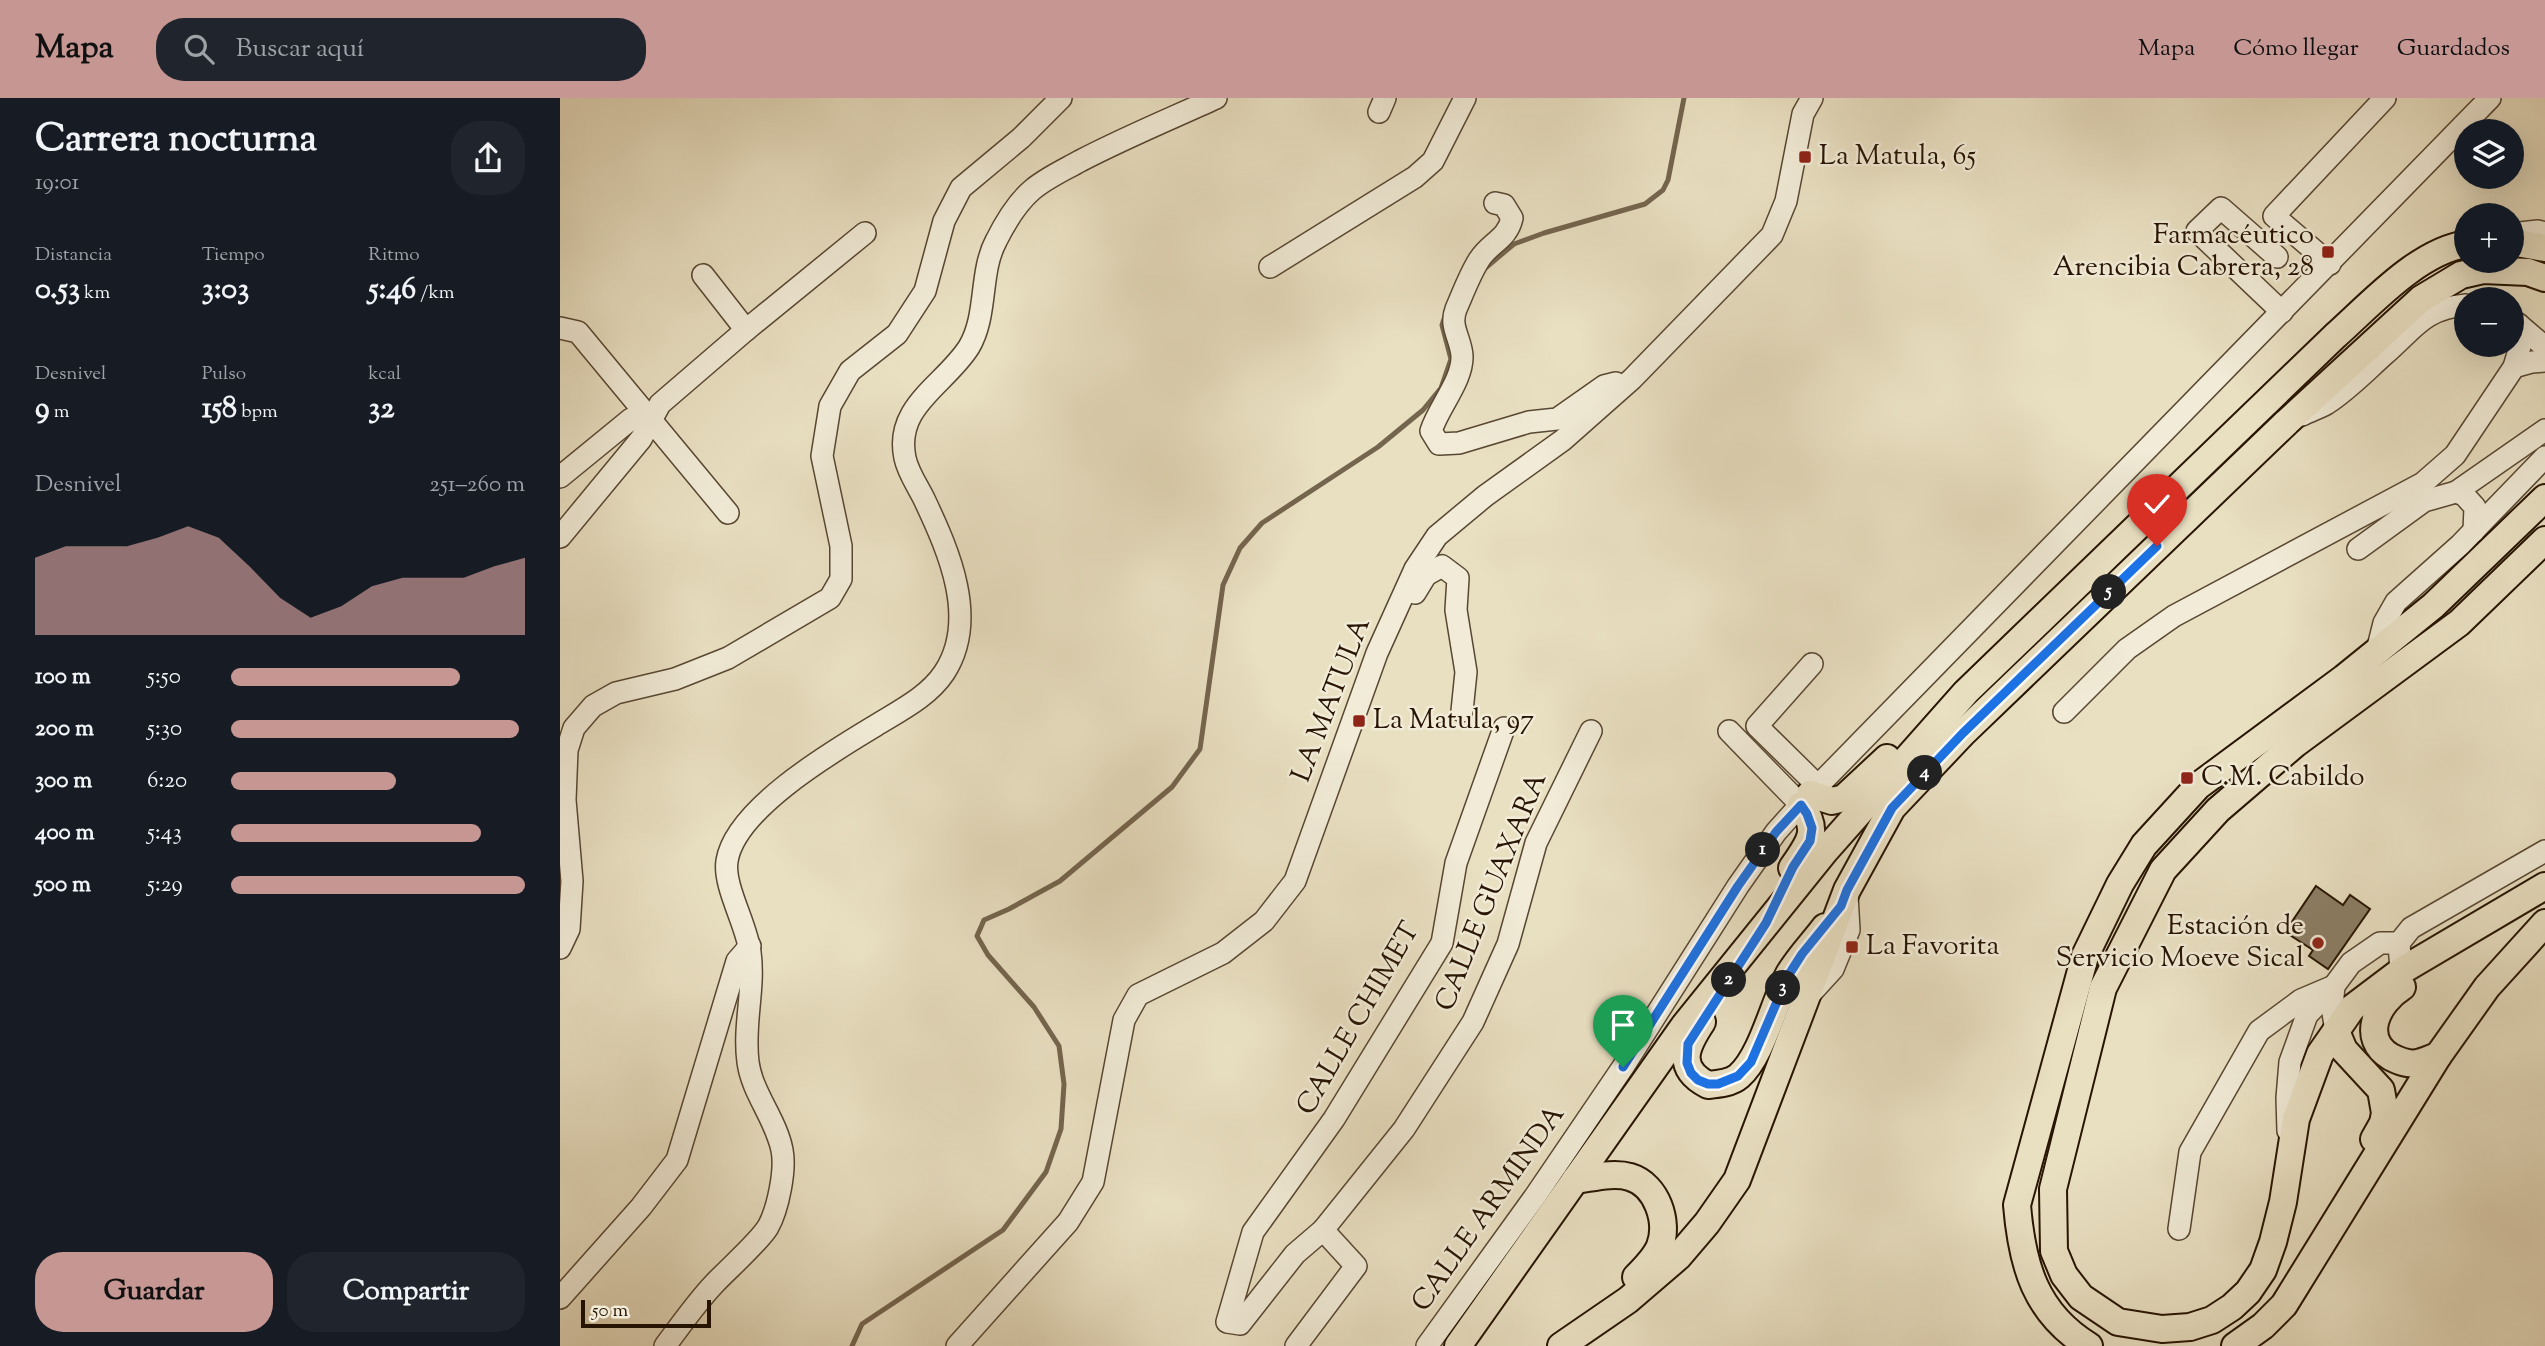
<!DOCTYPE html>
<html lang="es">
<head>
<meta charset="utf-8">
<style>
  :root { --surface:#171b24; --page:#20242c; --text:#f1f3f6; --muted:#9ea1a6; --accent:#c59692 }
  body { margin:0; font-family:"Sorts Mill Goudy",serif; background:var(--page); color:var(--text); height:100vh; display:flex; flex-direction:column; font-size:26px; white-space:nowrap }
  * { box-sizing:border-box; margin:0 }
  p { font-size:23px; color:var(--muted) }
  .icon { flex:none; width:38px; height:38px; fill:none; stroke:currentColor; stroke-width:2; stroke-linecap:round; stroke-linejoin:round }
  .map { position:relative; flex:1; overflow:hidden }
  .details { display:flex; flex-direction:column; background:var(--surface); width:560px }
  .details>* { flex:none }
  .buttons { position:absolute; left:1894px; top:21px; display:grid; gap:14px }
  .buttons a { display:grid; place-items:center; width:70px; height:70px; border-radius:50%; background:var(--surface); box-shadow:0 7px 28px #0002; font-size:35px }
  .scale { position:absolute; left:21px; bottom:18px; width:130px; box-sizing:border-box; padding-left:7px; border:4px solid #271402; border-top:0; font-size:19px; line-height:24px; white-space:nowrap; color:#271402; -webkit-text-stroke:5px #f1ebd7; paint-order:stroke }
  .pin { position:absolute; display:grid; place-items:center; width:60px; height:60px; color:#fff; margin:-72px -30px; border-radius:50% 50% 50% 0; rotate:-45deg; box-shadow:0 0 7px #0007 }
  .pin .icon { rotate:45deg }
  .km { position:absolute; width:35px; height:35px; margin:-18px; border-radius:50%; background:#222; color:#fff; font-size:19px; line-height:35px; text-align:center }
  .round { display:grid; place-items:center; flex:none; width:74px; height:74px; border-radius:28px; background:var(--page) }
  .summary { display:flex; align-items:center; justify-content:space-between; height:119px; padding:0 35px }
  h1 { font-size:38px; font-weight:700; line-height:52px }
  .stats { display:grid; grid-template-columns:repeat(3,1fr); gap:10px; height:119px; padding:7px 35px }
  .stats div { display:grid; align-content:center }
  .stats b { font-size:30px; font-weight:700 }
  .stats small { font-size:19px; font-weight:400 }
  .stats p { font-size:19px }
  .chart { height:196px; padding:14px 35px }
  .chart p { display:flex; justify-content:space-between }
  .chart svg { width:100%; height:126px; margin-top:7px; fill:var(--accent); opacity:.7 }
  .primary-button { display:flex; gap:14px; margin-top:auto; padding:14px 35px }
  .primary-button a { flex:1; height:80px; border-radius:28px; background:var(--accent); color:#111; font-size:28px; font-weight:700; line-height:80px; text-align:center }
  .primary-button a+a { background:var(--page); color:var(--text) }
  ul { padding:0 35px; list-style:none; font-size:23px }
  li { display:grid; grid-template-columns:112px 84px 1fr; align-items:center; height:52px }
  li i { height:18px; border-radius:9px; background:var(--accent) }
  header { display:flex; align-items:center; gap:42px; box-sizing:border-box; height:98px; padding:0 35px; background:var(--accent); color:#111 }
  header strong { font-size:33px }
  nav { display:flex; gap:38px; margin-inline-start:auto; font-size:24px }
  .search { width:490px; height:63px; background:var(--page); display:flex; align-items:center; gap:18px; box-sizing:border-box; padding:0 24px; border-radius:28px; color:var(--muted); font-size:26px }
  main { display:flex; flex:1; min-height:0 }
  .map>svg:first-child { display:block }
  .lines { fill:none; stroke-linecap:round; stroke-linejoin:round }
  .stream { stroke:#74654e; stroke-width:5 }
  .building { fill:#8c7e66; stroke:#271402; stroke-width:2 }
  .minor-casing { stroke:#584732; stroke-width:24 }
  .major-casing { stroke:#271402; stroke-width:30 }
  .minor { stroke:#f1ebd7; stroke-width:21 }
  .major { stroke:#e9e0c2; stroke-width:26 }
  .route-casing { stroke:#fff; stroke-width:14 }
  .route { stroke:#1a73e8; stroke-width:9 }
  .poi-dot { fill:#8f2418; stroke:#f1ebd7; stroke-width:2.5 }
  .labels { text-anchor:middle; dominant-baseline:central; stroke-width:5; stroke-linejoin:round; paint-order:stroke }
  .poi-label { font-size:28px; fill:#271402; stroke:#f1ebd7; text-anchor:start }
  .street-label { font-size:28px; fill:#271402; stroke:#f1ebd7 }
</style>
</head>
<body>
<header>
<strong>Mapa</strong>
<div class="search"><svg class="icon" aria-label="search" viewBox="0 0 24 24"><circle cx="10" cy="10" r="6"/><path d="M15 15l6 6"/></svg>Buscar aquí</div>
<nav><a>Mapa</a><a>Cómo llegar</a><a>Guardados</a></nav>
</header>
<main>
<section class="details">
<div class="summary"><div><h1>Carrera nocturna</h1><p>19:01</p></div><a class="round"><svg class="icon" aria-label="share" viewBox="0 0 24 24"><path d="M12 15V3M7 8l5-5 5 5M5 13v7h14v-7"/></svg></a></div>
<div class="stats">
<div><p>Distancia</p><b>0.53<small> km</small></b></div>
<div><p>Tiempo</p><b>3:03</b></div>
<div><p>Ritmo</p><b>5:46<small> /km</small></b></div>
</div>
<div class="stats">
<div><p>Desnivel</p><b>9<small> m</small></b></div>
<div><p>Pulso</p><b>158<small> bpm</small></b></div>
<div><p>kcal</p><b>32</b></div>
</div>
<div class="chart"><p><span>Desnivel</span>251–260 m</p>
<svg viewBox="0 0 160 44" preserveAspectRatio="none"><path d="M0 44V17L10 13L20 13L30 13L40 10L50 6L60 10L70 20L80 31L90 38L100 34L110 27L120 24L130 24L140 24L150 20L160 17V44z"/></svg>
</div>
<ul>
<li><b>100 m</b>5:50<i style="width:78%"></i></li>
<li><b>200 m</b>5:30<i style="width:98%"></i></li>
<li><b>300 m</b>6:20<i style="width:56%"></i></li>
<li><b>400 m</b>5:43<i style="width:85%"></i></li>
<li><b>500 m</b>5:29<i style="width:100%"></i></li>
</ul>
<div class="primary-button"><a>Guardar</a><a>Compartir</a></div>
</section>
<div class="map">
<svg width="1985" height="1248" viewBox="0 0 1985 1248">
  <rect width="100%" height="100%" fill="#e9e0c2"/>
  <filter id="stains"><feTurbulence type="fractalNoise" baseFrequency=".00286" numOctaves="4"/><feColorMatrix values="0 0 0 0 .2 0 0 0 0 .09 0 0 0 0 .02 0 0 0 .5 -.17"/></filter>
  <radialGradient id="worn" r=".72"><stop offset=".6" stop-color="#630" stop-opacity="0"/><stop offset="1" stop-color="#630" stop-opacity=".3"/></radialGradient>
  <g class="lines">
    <g class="stream">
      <polyline points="923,172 954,146 984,135 1085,106 1103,92 1108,82 1124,0"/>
      <polyline points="292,1248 302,1226 443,1132 486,1074 501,1031 504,986 499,948 474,909 428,857 417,838 424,822 449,811 500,783 612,689 640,651 663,487 680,450 702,425 818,349 863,312 881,290 891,261 882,227 886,215"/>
    </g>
  </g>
  <polygon class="building" points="1756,788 1783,807 1790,797 1810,811 1768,871 1749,858 1753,852 1725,834"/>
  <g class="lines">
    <defs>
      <g id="minor">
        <polyline points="819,14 825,0"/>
        <path d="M935,105L944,107L952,120C947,142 930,144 919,162C910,176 903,195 896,211C889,229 901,240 902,258C903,282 878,310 871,333L879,346L899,345L969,324L997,321L1044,288L1056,285"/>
        <polyline points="1951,136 1978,133 1985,135"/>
        <polyline points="1717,159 1661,110 1637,133 1722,214"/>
        <polyline points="1770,166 1714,118 1825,0"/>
        <polyline points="710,169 855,79 873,63 905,0"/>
        <polyline points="143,177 186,232"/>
        <polyline points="1958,226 1985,249"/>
        <polyline points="0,230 18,234 168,415"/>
        <polyline points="1954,269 1972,264 1985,263"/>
        <path d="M1742,317C1750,313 1759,310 1766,306C1787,293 1807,272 1825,256C1854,231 1864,210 1906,207"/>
        <polyline points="0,379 71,321 90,322"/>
        <polyline points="1896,394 1904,397 1915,409 1914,433"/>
        <polyline points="0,439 81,341 100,306 186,232 305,135"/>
        <polyline points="1798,451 1864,403 1896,394 1985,332"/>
        <polyline points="855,495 866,477 882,468 898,480 896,512 906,574 902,613"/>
        <polyline points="1817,553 1824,525 1836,504 1900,447 1985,359"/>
        <polyline points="1252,566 1197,628 1258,688"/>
        <polyline points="1504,614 1567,551 1614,518 1863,385 1895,357 1954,269 1961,245 1958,226 1951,222"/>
        <polyline points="944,630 896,765 882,845 774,1021 693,1134 667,1224 680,1226 735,1156 763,1132 844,1031 913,924 948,846 976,745 1031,633"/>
        <polyline points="1169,633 1241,707"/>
        <polyline points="0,850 9,831 12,783 5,702 7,652 14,630 33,608 56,595 115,581 168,560 270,500 281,481 281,448 262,358 270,308 290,273 337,236 365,193 384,123 401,90 461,40 501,0"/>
        <polyline points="1837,886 1841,873 1839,845 1851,830 1985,753"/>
        <polyline points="1252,894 1273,871 1289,832 1287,797"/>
        <polyline points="1776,933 1772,909 1774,888 1791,865 1820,845 1839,845"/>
        <polyline points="1728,1033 1727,1000 1730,964 1747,917 1768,895"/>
        <polyline points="1619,1131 1630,1054 1699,933 1741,902 1774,888"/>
        <polyline points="0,1200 81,1109 117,1062 177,863 190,848"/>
        <path d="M105,1248C121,1227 136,1205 154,1186C167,1172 199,1144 208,1129C218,1111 226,1072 222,1052C216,1021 192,995 188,964C183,927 195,891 190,854C187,827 163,788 167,763C175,711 272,654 315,628C339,613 368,599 384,575C419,522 389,454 365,403C359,390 348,375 345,360C334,308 385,287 409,249C428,217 419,175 436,143C445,125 458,104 472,92C486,80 504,72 520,63C564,40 610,21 656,0"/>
        <polyline points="397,1248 508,1124 533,1084 564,922 578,897 663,855 704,823 735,783 817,555 855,471 877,438 925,398 1003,342 1072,281 1212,137 1226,103 1243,16 1252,0"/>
        <polyline points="736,1248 796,1168 763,1132"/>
        <polyline points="867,1248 976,1097 1063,969 1178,788 1216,734 1250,696 1930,0"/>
      </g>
      <g id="major">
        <polyline points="1951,144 1985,150"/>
        <polyline points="1985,442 1899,525 1735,646 1658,712 1603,772 1543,890 1493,1091 1494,1153 1504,1177 1521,1199 1558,1224 1602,1231 1630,1229 1652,1222 1672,1209 1688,1194 1703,1172 1713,1144 1723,1104 1736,1021 1760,956 1792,910 1841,873 1985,788"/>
        <polyline points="1250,696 1272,703 1284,700 1327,660"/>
        <path d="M1232,770C1248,746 1261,734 1241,707"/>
        <path d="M1842,889C1818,904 1799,940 1831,959C1839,963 1848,967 1857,965C1864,964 1871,960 1878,958"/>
        <path d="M1142,924C1126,948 1115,970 1148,987C1159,986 1171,985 1179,978C1202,958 1214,904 1229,876C1239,859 1253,845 1265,829"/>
        <polyline points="1776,933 1784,952 1821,992 1825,1015 1823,1025 1814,1041"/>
        <path d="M1015,1082C1032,1080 1053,1074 1070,1079C1097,1087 1109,1124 1100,1148C1096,1159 1084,1171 1076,1179"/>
        <path d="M898,1248L1124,928L1265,753L1406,594L1775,238C1811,206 1857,154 1906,146"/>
        <polyline points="1001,1248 1068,1202 1118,1159 1147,1125 1177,1082 1287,792 1332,710 1403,635 1727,324 1861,201 1901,177 1923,172 1968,174 1985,180"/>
        <path d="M1529,1248C1475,1215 1462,1167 1457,1107L1525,858L1560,786L1584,747L1638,688L1784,580L1873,508L1985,400"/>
        <polyline points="1675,1248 1703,1228 1724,1207 1878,958 1927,889 1985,825"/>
      </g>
    </defs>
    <use href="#minor" class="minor-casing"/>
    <use href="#major" class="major-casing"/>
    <use href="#minor" class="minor"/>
    <use href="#major" class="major"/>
  </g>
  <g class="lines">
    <defs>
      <polyline id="route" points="1063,969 1178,788 1216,734 1241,707 1247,716 1252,730 1250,743 1233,769 1206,825 1128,946 1127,965 1131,975 1138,982 1148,986 1158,986 1178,978 1191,964 1228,878 1242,856 1281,808 1287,792 1332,710 1403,635 1597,448"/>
    </defs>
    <use href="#route" class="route-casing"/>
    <use href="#route" class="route"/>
  </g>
  <g class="poi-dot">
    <rect x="1238" y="52" width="14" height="14" rx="3.5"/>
    <rect x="1761" y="147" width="14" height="14" rx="3.5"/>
    <rect x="792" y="616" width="14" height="14" rx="3.5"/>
    <rect x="1620" y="673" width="14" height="14" rx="3.5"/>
    <circle cx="1758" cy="845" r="7"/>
    <rect x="1285" y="842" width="14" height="14" rx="3.5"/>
  </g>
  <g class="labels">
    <g class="poi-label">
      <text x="1259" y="59">La Matula, 65</text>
      <text x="1754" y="138" text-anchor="end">Farmacéutico<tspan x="1754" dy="32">Arencibia Cabrera, 28</tspan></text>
      <text x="813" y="623">La Matula, 97</text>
      <text x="1641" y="680">C.M. Cabildo</text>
      <text x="1744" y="829" text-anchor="end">Estación de<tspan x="1744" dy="32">Servicio Moeve Sical</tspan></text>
      <text x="1306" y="849">La Favorita</text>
    </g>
    <g class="street-label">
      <text transform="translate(772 602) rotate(-69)">LA MATULA</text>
      <text transform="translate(932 794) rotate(-68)">CALLE GUAXARA</text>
      <text transform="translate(799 921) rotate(-60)">CALLE CHIMET</text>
      <text transform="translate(929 1111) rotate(-55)">CALLE ARMINDA</text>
    </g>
  </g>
  <rect width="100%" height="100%" filter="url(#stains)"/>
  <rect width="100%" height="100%" fill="url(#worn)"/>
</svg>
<div class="buttons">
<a><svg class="icon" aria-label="layers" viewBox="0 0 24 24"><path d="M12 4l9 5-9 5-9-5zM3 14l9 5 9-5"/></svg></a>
<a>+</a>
<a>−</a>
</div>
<div class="scale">50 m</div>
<div class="pin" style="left:1063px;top:969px;background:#1e9e55"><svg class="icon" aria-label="arrive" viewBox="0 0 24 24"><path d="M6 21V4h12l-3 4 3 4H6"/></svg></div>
<div class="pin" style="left:1597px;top:448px;background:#d93025"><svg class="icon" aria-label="check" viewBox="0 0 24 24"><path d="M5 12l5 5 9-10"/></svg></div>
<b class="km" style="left:1203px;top:752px">1</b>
<b class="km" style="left:1169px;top:882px">2</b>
<b class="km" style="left:1223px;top:890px">3</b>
<b class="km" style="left:1365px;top:675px">4</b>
<b class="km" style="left:1549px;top:494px">5</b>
</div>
</main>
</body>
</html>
